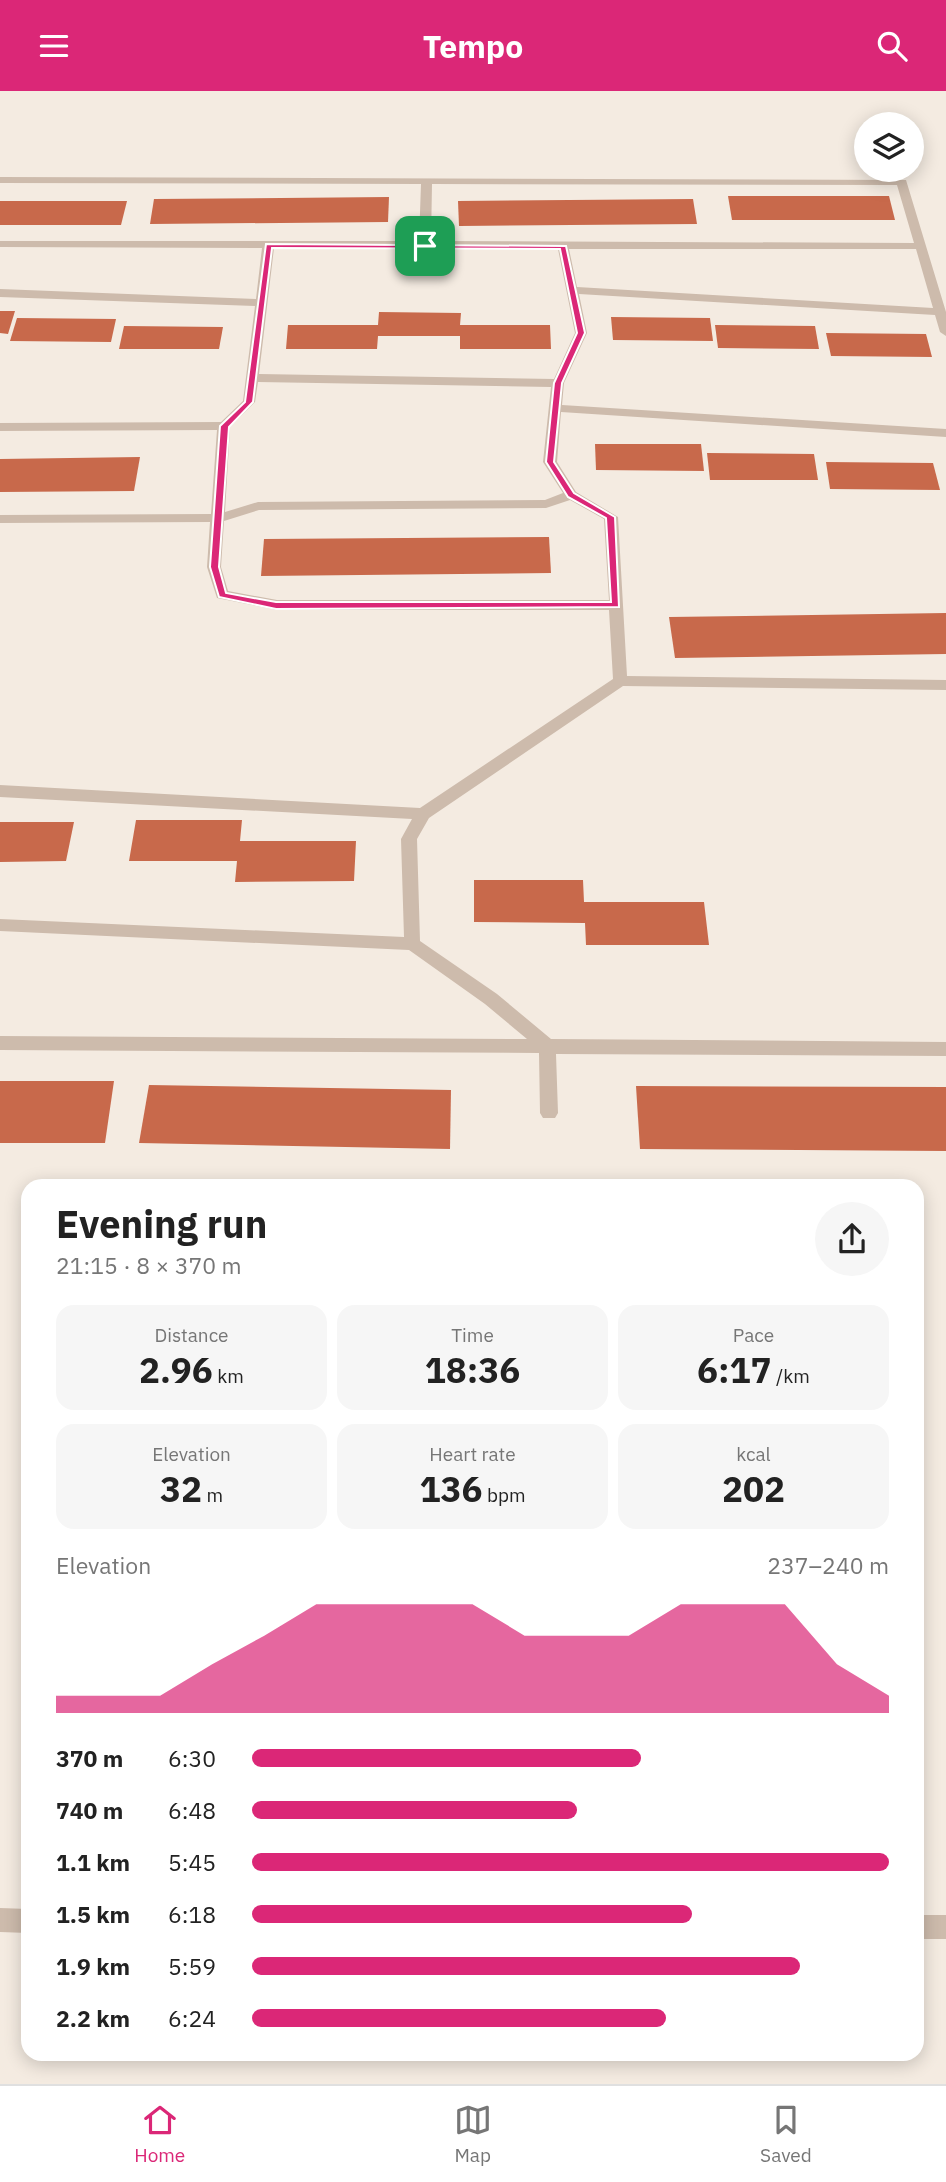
<!DOCTYPE html>
<html lang="en">
<head>
<meta charset="utf-8">
<style>
  :root { --surface:#fff; --page:#f6f6f6; --text:#222; --muted:#767676; --line:#e0e0e0; --accent:#db2777 }
  body { margin:0; font-family:"IBM Plex Sans",sans-serif; background:var(--page); color:var(--text); height:100vh; display:flex; flex-direction:column; font-size:26px; white-space:nowrap }
  * { box-sizing:border-box; margin:0 }
  p { font-size:23px; color:var(--muted) }
  .icon { flex:none; width:38px; height:38px; fill:none; stroke:currentColor; stroke-width:2; stroke-linecap:round; stroke-linejoin:round }
  .map { position:relative; flex:1; overflow:hidden }
  .details { position:absolute; left:21px; top:1088px; width:903px; height:882px; display:flex; flex-direction:column; background:var(--surface); border-radius:21px; box-shadow:0 4px 18px #0003 }
  .details>* { flex:none }
  .tools { position:absolute; left:854px; top:21px; display:grid; gap:14px }
  .tools a { display:grid; place-items:center; width:70px; height:70px; border-radius:50%; background:var(--surface); box-shadow:0 4px 18px #0003; font-size:35px }
  .pin { position:absolute; display:grid; place-items:center; width:60px; height:60px; color:#fff; margin:-30px; border-radius:14px; box-shadow:0 4px 10px #0006 }
  .round { display:grid; place-items:center; flex:none; width:74px; height:74px; border-radius:37px; background:var(--page) }
  .head { display:flex; align-items:center; justify-content:space-between; height:119px; padding:0 35px }
  h1 { font-size:38px; font-weight:700; line-height:52px }
  .figures { display:grid; grid-template-columns:repeat(3,1fr); gap:10px; height:119px; padding:7px 35px }
  .figures div { display:grid; align-content:center; border-radius:18px; background:var(--page); text-align:center }
  .figures b { font-size:35px; font-weight:700 }
  .figures small { font-size:19px; font-weight:400 }
  .figures p { font-size:19px }
  .chart { height:196px; padding:14px 35px }
  .chart p { display:flex; justify-content:space-between }
  .chart svg { width:100%; height:126px; margin-top:7px; fill:var(--accent); opacity:.7 }
  ul { padding:0 35px; list-style:none; font-size:23px }
  li { display:grid; grid-template-columns:112px 84px 1fr; align-items:center; height:52px }
  li i { height:18px; border-radius:9px; background:var(--accent) }
  header { display:flex; justify-content:space-between; align-items:center; height:91px; padding:0 35px; background:var(--accent); color:#fff; font-size:32px; font-weight:700 }
  .menu { display:flex; justify-content:space-around; align-items:center; height:98px; border-top:2px solid var(--line); background:var(--surface); font-size:19px; color:var(--muted) }
  .menu a { display:grid; justify-items:center; gap:4px }
  .menu .current { color:var(--accent) }
  .map>svg:first-child { display:block }
  .building { fill:#c8694b }
  .lines { fill:none; stroke-linecap:round; stroke-linejoin:round }
  .street { fill:#cdbbac; fill-rule:evenodd }
  .route { fill:#db2777; stroke:#fff; stroke-width:2; fill-rule:evenodd }
</style>
</head>
<body>
<header><svg class="icon" aria-label="menu" viewBox="0 0 24 24"><path d="M4 6h16M4 12h16M4 18h16"/></svg>Tempo<svg class="icon" aria-label="search" viewBox="0 0 24 24"><circle cx="10" cy="10" r="6"/><path d="M15 15l6 6"/></svg></header>
<div class="map">
<svg width="946" height="1993" viewBox="0 0 946 1993">
  <rect width="100%" height="100%" fill="#f4ebe1"/>
  <g class="building">
    <polygon points="728,105 889,105 895,129 732,129"/>
    <polygon points="389,106 388,131 150,133 154,108"/>
    <polygon points="693,108 697,133 459,135 458,110"/>
    <polygon points="0,110 127,110 121,134 0,134"/>
    <polygon points="0,220 15,220 8,243 0,242"/>
    <polygon points="379,221 461,222 460,234 550,234 551,258 460,258 460,245 378,245 377,258 286,258 288,234 378,234"/>
    <polygon points="611,226 710,227 713,250 613,249"/>
    <polygon points="17,227 116,228 111,251 10,250"/>
    <polygon points="715,234 815,235 819,258 718,257"/>
    <polygon points="124,235 223,236 219,258 119,258"/>
    <polygon points="826,242 926,243 932,266 831,265"/>
    <polygon points="595,353 701,353 704,380 596,379"/>
    <polygon points="707,362 814,363 818,389 710,389"/>
    <polygon points="140,366 134,400 0,401 0,368"/>
    <polygon points="826,371 933,372 940,399 830,398"/>
    <polygon points="549,446 551,482 261,485 264,448"/>
    <polygon points="946,522 946,563 675,567 669,526"/>
    <polygon points="136,729 242,729 240,750 356,750 354,790 235,791 237,770 129,770"/>
    <polygon points="0,731 74,731 66,770 0,771"/>
    <polygon points="474,789 583,789 584,811 704,811 709,854 586,854 585,832 474,831"/>
    <polygon points="0,990 114,990 105,1052 0,1052"/>
    <polygon points="149,994 451,999 450,1058 139,1052"/>
    <polygon points="636,995 946,996 946,1060 640,1058"/>
  </g>
  <g class="lines">
    <g class="street">
      <path d="M0,86L906,89L946,221V245L940,241L935,224L579,203L587,242L564,292L562,314L946,338V346L561,321L557,371L576,401L618,426L627,585L946,589V599L623,595L429,727L417,748L420,850L497,903L551,948L946,951V965L556,963L558,1022L555,1027H543L540,1022L539,962L0,959V945L527,948L485,913L409,859L0,840V828L404,846L401,748L412,728L0,706V694L420,717L613,588L609,519H277L217,507L207,476L210,431L0,432V424L211,423L217,339L0,340V332L221,331L243,310L255,215L0,206V198L256,208L262,157L0,156V150H419L421,93L0,92ZM432,93L897,94L914,152L431,150ZM274,157L558,158L575,242L554,288L259,283ZM569,158H916L933,217L577,196ZM258,291L551,296L543,371L563,402L545,409L258,411L225,421L230,336L255,311ZM570,409L604,428L609,509H277L228,500L221,476L224,430L259,419L546,417Z"/>
      <polygon points="0,1817 28,1818 28,1842 0,1841"/>
      <rect x="917" y="1824" width="29" height="24"/>
    </g>
  </g>
  <path class="route" d="M266,153L566,155L585,242L562,292L554,371L574,402L615,426L619,516L276,518L219,506L210,476L220,335L245,311ZM272,157L560,158L577,242L554,292L546,371L568,406L606,427L611,511H276L226,502L219,476L229,336L253,311Z"/>
</svg>
<div class="tools">
<a><svg class="icon" aria-label="layers" viewBox="0 0 24 24"><path d="M12 4l9 5-9 5-9-5zM3 14l9 5 9-5"/></svg></a>
</div>
<div class="pin" style="left:425px;top:155px;background:#1e9e55"><svg class="icon" aria-label="arrive" viewBox="0 0 24 24"><path d="M6 21V4h12l-3 4 3 4H6"/></svg></div>
<section class="details">
<div class="head"><div><h1>Evening run</h1><p>21:15 · 8 × 370 m</p></div><a class="round"><svg class="icon" aria-label="share" viewBox="0 0 24 24"><path d="M12 15V3M7 8l5-5 5 5M5 13v7h14v-7"/></svg></a></div>
<div class="figures">
<div><p>Distance</p><b>2.96<small> km</small></b></div>
<div><p>Time</p><b>18:36</b></div>
<div><p>Pace</p><b>6:17<small> /km</small></b></div>
</div>
<div class="figures">
<div><p>Elevation</p><b>32<small> m</small></b></div>
<div><p>Heart rate</p><b>136<small> bpm</small></b></div>
<div><p>kcal</p><b>202</b></div>
</div>
<div class="chart"><p><span>Elevation</span>237–240 m</p>
<svg viewBox="0 0 160 44" preserveAspectRatio="none"><path d="M0 44V38L10 38L20 38L30 27L40 17L50 6L60 6L70 6L80 6L90 17L100 17L110 17L120 6L130 6L140 6L150 27L160 38V44z"/></svg>
</div>
<ul>
<li><b>370 m</b>6:30<i style="width:61%"></i></li>
<li><b>740 m</b>6:48<i style="width:51%"></i></li>
<li><b>1.1 km</b>5:45<i style="width:100%"></i></li>
<li><b>1.5 km</b>6:18<i style="width:69%"></i></li>
<li><b>1.9 km</b>5:59<i style="width:86%"></i></li>
<li><b>2.2 km</b>6:24<i style="width:65%"></i></li>
</ul>
</section>
</div>
<nav class="menu">
<a class="current"><svg class="icon" aria-label="home" viewBox="0 0 24 24"><path d="M3 11l9-7 9 7M6 9v11h12V9"/></svg>Home</a>
<a><svg class="icon" aria-label="map" viewBox="0 0 24 24"><path d="M3 6l6-2 6 2 6-2v14l-6 2-6-2-6 2zM9 4v14M15 6v14"/></svg>Map</a>
<a><svg class="icon" aria-label="saved" viewBox="0 0 24 24"><path d="M7 4h10v16l-5-4-5 4z"/></svg>Saved</a>
</nav>
</body>
</html>
